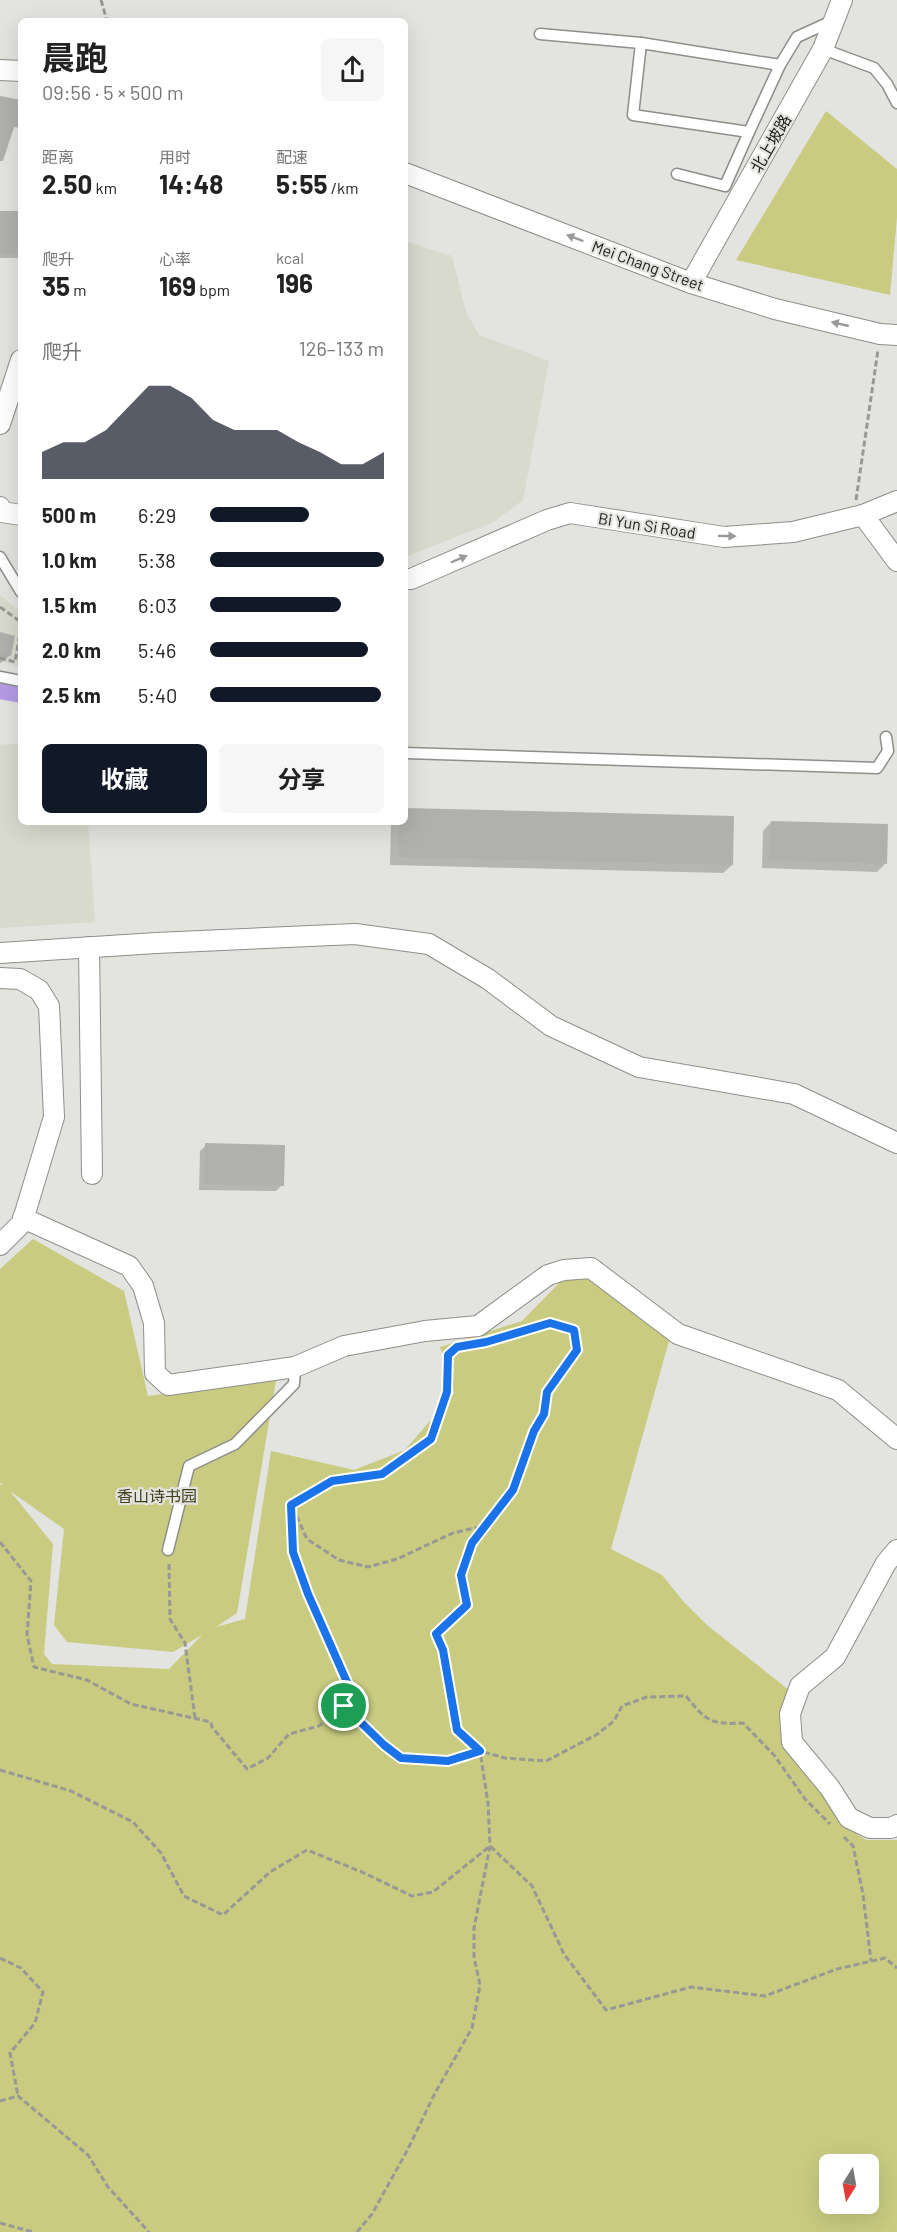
<!DOCTYPE html>
<html lang="zh">
<head>
<meta charset="utf-8">
<style>
  :root { --surface:#fff; --page:#f6f6f6; --text:#222; --muted:#767676; --accent:#111827 }
  body { margin:0; font-family:Barlow,"Noto Sans SC",sans-serif; background:var(--page); color:var(--text); height:100vh; display:flex; flex-direction:column; font-size:22px; white-space:nowrap }
  * { box-sizing:border-box; margin:0 }
  p { font-size:20px; color:var(--muted) }
  .icon { flex:none; width:33px; height:33px; fill:none; stroke:currentColor; stroke-width:2; stroke-linecap:round; stroke-linejoin:round }
  .map { position:relative; flex:1; overflow:hidden }
  .drawer { position:absolute; left:18px; top:18px; width:390px; height:807px; display:flex; flex-direction:column; background:var(--surface); border-radius:9px; box-shadow:0 6px 24px #0002 }
  .drawer>* { flex:none }
  .needle { width:39px; rotate:191deg }
  .tools { position:absolute; left:819px; top:2154px; display:grid; gap:12px }
  .tools a { display:grid; place-items:center; width:60px; height:60px; border-radius:9px; background:var(--surface); box-shadow:0 6px 24px #0002; font-size:30px }
  .pin { position:absolute; display:grid; place-items:center; width:51px; height:51px; color:#fff; margin:-26px; border:3px solid #fff; border-radius:50%; box-shadow:0 2px 6px #0007 }
  .round { display:grid; place-items:center; flex:none; width:63px; height:63px; border-radius:9px; background:var(--page) }
  .headline { display:flex; align-items:center; justify-content:space-between; height:102px; padding:0 24px }
  h1 { font-size:33px; font-weight:700; line-height:45px }
  .stats { display:grid; grid-template-columns:repeat(3,1fr); gap:9px; height:102px; padding:6px 24px }
  .stats div { display:grid; align-content:center }
  .stats b { font-size:26px; font-weight:700 }
  .stats small { font-size:16px; font-weight:400 }
  .stats p { font-size:16px }
  .chart { height:168px; padding:12px 24px }
  .chart p { display:flex; justify-content:space-between }
  .chart svg { width:100%; height:108px; margin-top:6px; fill:var(--accent); opacity:.7 }
  .primary-button { display:flex; gap:12px; margin-top:auto; padding:12px 24px }
  .primary-button a { flex:1; height:69px; border-radius:9px; background:var(--accent); color:#fff; font-size:24px; font-weight:700; line-height:69px; text-align:center }
  .primary-button a+a { background:var(--page); color:var(--text) }
  ul { padding:0 24px; list-style:none; font-size:20px }
  li { display:grid; grid-template-columns:96px 72px 1fr; align-items:center; height:45px }
  li i { height:15px; border-radius:8px; background:var(--accent) }
  .map>svg:first-child { display:block }
  .built { fill:#d9dace }
  .green { fill:#c8cb80; fill-rule:evenodd }
  .shadow { fill:#0003 }
  .lines { fill:none; stroke-linecap:round; stroke-linejoin:round }
  .canal { stroke:#b49be5; stroke-width:16 }
  .building { fill:#b0b1ac }
  .lane-casing { stroke:#8e8e8a; stroke-width:13 }
  .street-casing { stroke:#8e8e8a; stroke-width:22 }
  .path { stroke:#989895; stroke-width:3; stroke-dasharray:6 3; stroke-linecap:butt }
  .lane { stroke:#fff; stroke-width:10 }
  .street { stroke:#fff; stroke-width:20 }
  .oneway { fill:#999998 }
  .route-casing { stroke:#fff; stroke-width:12 }
  .route { stroke:#1a73e8; stroke-width:8 }
  .labels { text-anchor:middle; dominant-baseline:central; stroke-width:4.5; stroke-linejoin:round; paint-order:stroke }
  .street-label { font-size:16px; fill:#1d1d1b; stroke:#e3e3df }
  .park-label { font-size:16px; fill:#3e3f1b; stroke:#e3e3df }
</style>
</head>
<body>
<div class="map">
<svg width="897" height="2232" viewBox="0 0 897 2232">
  <rect width="100%" height="100%" fill="#e3e3df"/>
  <g class="built">
    <polygon points="405,241 452,256 466,312 479,335 549,361 523,500 492,523 405,557"/>
    <polygon points="0,595 21,613 21,652 18,666 0,661"/>
    <polygon points="21,743 21,822 88,822 95,922 0,928 0,745"/>
  </g>
  <g class="green">
    <polygon points="826,111 897,169 897,217 890,295 736,260"/>
    <path d="M33,1239L124,1291L148,1396L276,1380L237,1613L216,1627L245,1619L271,1451L354,1470L405,1450L454,1393L440,1347L522,1321L568,1274L590,1275L669,1341L611,1549L662,1575L683,1601L707,1625L790,1691L803,1760L840,1822L866,1840H897V2232H0V1485H3L0,1483V1269ZM10,1491L64,1529L54,1625L67,1642L173,1652L202,1635L169,1669L52,1664L44,1654L53,1544ZM830,2164H868V2204H830Z"/>
  </g>
  <g class="shadow">
    <polygon points="21,212 21,258 0,258 0,213"/>
    <polygon points="0,633 10,655 1,663 0,663"/>
    <polygon points="405,809 732,865 723,873 390,865 391,822 405,822"/>
    <polygon points="771,822 885,864 877,872 762,868 763,831"/>
    <polygon points="206,1145 282,1185 276,1191 199,1190 200,1151"/>
  </g>
  <g class="lines">
    <polyline class="canal" points="0,691 21,695"/>
  </g>
  <g class="building">
    <polygon points="0,96 21,100 21,128 14,127 3,161 0,161"/>
    <polygon points="0,211 21,211 21,253 0,254"/>
    <polygon points="0,632 15,636 11,656 0,653"/>
    <polygon points="405,808 734,816 733,865 398,857 399,822 405,822"/>
    <polygon points="771,821 888,824 887,864 769,860"/>
    <polygon points="205,1143 285,1145 284,1186 204,1184"/>
  </g>
  <g class="lines">
    <defs>
      <g id="lane">
        <polyline points="540,34 641,43 780,65 797,37 832,21"/>
        <polyline points="641,43 633,115 749,132 725,186 677,174"/>
        <polyline points="823,49 874,68 887,84 897,103"/>
        <polyline points="749,132 780,65"/>
        <polyline points="0,557 21,592"/>
        <polyline points="0,677 21,681"/>
        <polyline points="405,753 877,768 888,751 886,737"/>
        <polyline points="168,1550 189,1466 235,1444 294,1384 295,1367"/>
      </g>
      <g id="street">
        <polyline points="0,70 21,71"/>
        <polyline points="405,173 691,283 775,309 880,334 897,335"/>
        <polyline points="691,283 823,49 842,0"/>
        <polyline points="0,424 21,360"/>
        <polyline points="0,507 2,512 21,515"/>
        <polyline points="863,515 897,561"/>
        <polyline points="405,579 411,579 547,520 570,513 724,537 793,532 863,515 897,501"/>
        <polyline points="89,947 92,1174"/>
        <polyline points="0,953 156,943 355,934 429,944 488,979 551,1026 639,1067 794,1094 897,1143"/>
        <polyline points="0,978 20,979 39,990 49,1006 54,1117 22,1223 0,1245"/>
        <polyline points="23,1218 129,1266 143,1286 154,1323 155,1373 168,1385 295,1367 344,1346 425,1331 478,1326 548,1275 564,1270 591,1268 678,1334 838,1390 897,1439"/>
        <polyline points="897,1550 886,1563 835,1657 800,1686 790,1714 792,1742 830,1788 849,1818 870,1828 891,1828 897,1825"/>
      </g>
    </defs>
    <use href="#lane" class="lane-casing"/>
    <use href="#street" class="street-casing"/>
    <g class="path">
      <polyline points="101,0 107,21"/>
      <polyline points="856,500 878,350"/>
      <polyline points="0,607 21,622"/>
      <polyline points="0,658 15,662 21,627"/>
      <polyline points="293,1508 307,1539 339,1560 368,1567 397,1559 453,1533 483,1526"/>
      <polyline points="0,1542 31,1581 27,1635 34,1667 87,1680 131,1704 211,1722 212,1727 247,1769 268,1758 289,1734 319,1726 354,1698 308,1594 293,1552 291,1505 332,1481 382,1474 431,1439 447,1392 448,1355 458,1347"/>
      <polyline points="169,1564 170,1619 185,1643 195,1718"/>
      <path d="M344,1706L384,1745L401,1758L448,1761L480,1751L505,1758L546,1761L596,1735L614,1721L622,1706L647,1697L686,1696C706,1721 711,1725 743,1723L774,1755L805,1799L830,1824"/>
      <polyline points="0,1770 71,1791 133,1822 161,1853 184,1896 223,1915 270,1872 307,1850 362,1872 412,1896 433,1892 490,1846 532,1886 564,1954 606,2010 691,1987 765,1996 837,1969 885,1958 897,1968"/>
      <polyline points="844,1837 853,1846 863,1894 871,1961"/>
      <polyline points="0,1958 21,1968 43,1992 35,2023 10,2053 18,2096"/>
      <polyline points="0,2101 18,2096 88,2155 108,2187 149,2232"/>
      <polyline points="0,2223 33,2232"/>
      <polyline points="357,2232 372,2214 408,2149 434,2095 472,2028 480,1985 474,1957 474,1928 490,1846 488,1803 480,1751 457,1730 443,1650 436,1634 467,1605 461,1575 472,1543 513,1490 534,1431 544,1414 547,1392 577,1350 574,1330 550,1323 488,1341"/>
    </g>
    <use href="#lane" class="lane"/>
    <use href="#street" class="street"/>
  </g>
  <defs><path id="oneway-solid" d="M-6-.8H1V-3.2L6.5 0L1 3.2V.8H-6Z" transform="scale(1.5)"/></defs>
  <g class="oneway">
    <use href="#oneway-solid" transform="translate(575 238) rotate(-159)"/>
    <use href="#oneway-solid" transform="translate(840 324) rotate(-167)"/>
    <use href="#oneway-solid" transform="translate(727 536) rotate(1)"/>
    <use href="#oneway-solid" transform="translate(459 559) rotate(-23)"/>
  </g>
  <g class="lines">
    <defs>
      <polygon id="route" points="550,1323 574,1330 577,1350 547,1392 544,1414 534,1431 513,1490 472,1543 461,1575 467,1605 436,1634 443,1650 457,1730 480,1751 448,1761 401,1758 384,1745 344,1706 354,1698 308,1594 293,1552 291,1505 332,1481 382,1474 431,1439 447,1392 448,1355 457,1347 486,1342"/>
    </defs>
    <use href="#route" class="route-casing"/>
    <use href="#route" class="route"/>
  </g>
  <g class="labels">
    <g class="street-label">
      <text transform="translate(770 143) rotate(-60)">北上坡路</text>
      <text transform="translate(648 265) rotate(20)">Mei Chang Street</text>
      <text transform="translate(647 525) rotate(9)">Bi Yun Si Road</text>
    </g>
    <g class="park-label">
      <text x="157" y="1495">香山诗书园</text>
    </g>
  </g>
</svg>
<div class="tools">
<a><svg class="needle" viewBox="-14 -14 28 28"><path d="M0-13l5 13h-10z" fill="#e53935"/><path d="M0 13l5-13h-10z" fill="#767676"/></svg></a>
</div>
<div class="pin" style="left:344px;top:1706px;background:#1e9e55"><svg class="icon" aria-label="arrive" viewBox="0 0 24 24"><path d="M6 21V4h12l-3 4 3 4H6"/></svg></div>
<section class="drawer">
<div class="headline"><div><h1>晨跑</h1><p>09:56 · 5 × 500 m</p></div><a class="round"><svg class="icon" aria-label="share" viewBox="0 0 24 24"><path d="M12 15V3M7 8l5-5 5 5M5 13v7h14v-7"/></svg></a></div>
<div class="stats">
<div><p>距离</p><b>2.50<small> km</small></b></div>
<div><p>用时</p><b>14:48</b></div>
<div><p>配速</p><b>5:55<small> /km</small></b></div>
</div>
<div class="stats">
<div><p>爬升</p><b>35<small> m</small></b></div>
<div><p>心率</p><b>169<small> bpm</small></b></div>
<div><p>kcal</p><b>196</b></div>
</div>
<div class="chart"><p><span>爬升</span>126–133 m</p>
<svg viewBox="0 0 160 44" preserveAspectRatio="none"><path d="M0 44V33L10 29L20 29L30 24L40 15L50 6L60 6L70 11L80 20L90 24L100 24L110 24L120 29L130 33L140 38L150 38L160 33V44z"/></svg>
</div>
<ul>
<li><b>500 m</b>6:29<i style="width:57%"></i></li>
<li><b>1.0 km</b>5:38<i style="width:100%"></i></li>
<li><b>1.5 km</b>6:03<i style="width:75%"></i></li>
<li><b>2.0 km</b>5:46<i style="width:91%"></i></li>
<li><b>2.5 km</b>5:40<i style="width:98%"></i></li>
</ul>
<div class="primary-button"><a>收藏</a><a>分享</a></div>
</section>
</div>
</body>
</html>
